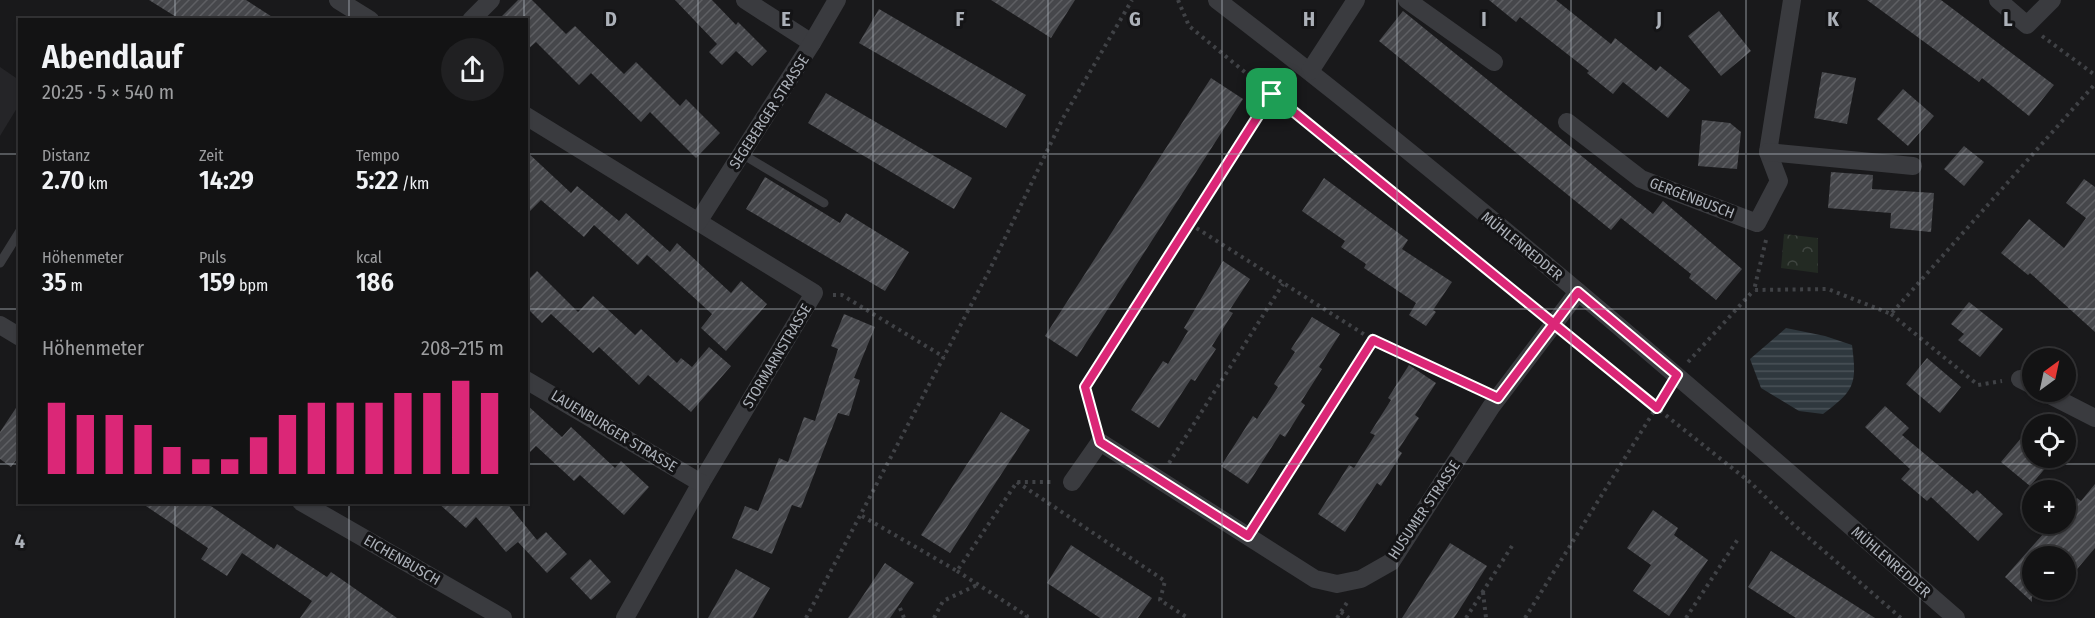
<!DOCTYPE html>
<html lang="de">
<head>
<meta charset="utf-8">
<style>
  :root { --surface:#131314; --page:#202022; --text:#f1f3f6; --muted:#9d9ea0; --line:#323234; --accent:#db2777 }
  body { margin:0; font-family:"Fira Sans Condensed",sans-serif; background:var(--page); color:var(--text); height:100vh; display:flex; flex-direction:column; font-size:22px; white-space:nowrap }
  * { box-sizing:border-box; margin:0 }
  p { font-size:20px; color:var(--muted) }
  .icon { flex:none; width:33px; height:33px; fill:none; stroke:currentColor; stroke-width:2; stroke-linecap:round; stroke-linejoin:round }
  .map { position:relative; flex:1; overflow:hidden }
  .panel { position:absolute; left:18px; top:18px; width:510px; height:486px; display:flex; flex-direction:column; background:var(--surface); border-radius:0px; box-shadow:0 2px 4px #0004,0 0 0 2px var(--line) }
  .panel>* { flex:none }
  .needle { width:39px; rotate:33deg }
  .fabs { position:absolute; left:2022px; top:348px; display:grid; gap:12px }
  .fabs a { display:grid; place-items:center; width:54px; height:54px; border-radius:50%; background:var(--surface); box-shadow:0 2px 4px #0004,0 0 0 2px var(--line); font-size:30px }
  .pin { position:absolute; display:grid; place-items:center; width:51px; height:51px; color:#fff; margin:-26px; border-radius:12px; box-shadow:0 3px 9px #0006 }
  .round { display:grid; place-items:center; flex:none; width:63px; height:63px; border-radius:32px; background:var(--page) }
  .head { display:flex; align-items:center; justify-content:space-between; height:102px; padding:0 24px }
  h1 { font-size:33px; font-weight:600; line-height:45px }
  .metrics { display:grid; grid-template-columns:repeat(3,1fr); gap:9px; height:102px; padding:6px 24px }
  .metrics div { display:grid; align-content:center }
  .metrics b { font-size:26px; font-weight:600 }
  .metrics small { font-size:16px; font-weight:400 }
  .metrics p { font-size:16px }
  .chart { height:168px; padding:12px 24px }
  .chart p { display:flex; justify-content:space-between }
  .chart svg { width:100%; height:108px; margin-top:6px; stroke:var(--accent); stroke-width:6 }
  .map>svg:first-child { display:block }
  .built { fill:#252528 }
  .park { fill:url(#park-crowns) }
  .water { fill:url(#water-rules) }
  .building { fill:url(#building-hatch) }
  .lines { fill:none; stroke-linecap:round; stroke-linejoin:round }
  .path { stroke:#404246; stroke-width:4; stroke-dasharray:3 4.5; stroke-linecap:butt }
  .service { stroke:#3a3b3f; stroke-width:9 }
  .minor { stroke:#3a3b3f; stroke-width:18 }
  .route-casing { stroke:#fff; stroke-width:12 }
  .route { stroke:#db2777; stroke-width:8 }
  .grid { fill:none; stroke:#acb1b9; stroke-width:1.5; stroke-opacity:0.55 }
  .labels { text-anchor:middle; dominant-baseline:central; stroke-width:6; stroke-linejoin:round; paint-order:stroke }
  .street-label { font-size:15px; fill:#acb1b9; stroke:#141416 }
  .grid-label { font-size:20px; text-anchor:middle; font-weight:bold; fill:#acb1b9; stroke:#141416; stroke-width:6; stroke-linejoin:round; paint-order:stroke }
</style>
</head>
<body>
<div class="map">
<svg width="2095" height="618" viewBox="0 0 2095 618">
  <defs>
    <pattern id="park-crowns" width="20" height="18" patternUnits="userSpaceOnUse" patternTransform="scale(1.5)"><rect width="20" height="18" fill="#232a23"/><path d="M2 6a3 3 0 1 1 6 0M12 15a3 3 0 1 1 6 0" fill="none" stroke="#404641"/></pattern>
    <pattern id="water-rules" width="6" height="5" patternUnits="userSpaceOnUse" patternTransform="scale(1.5)"><rect width="6" height="5" fill="#2f383e"/><path d="M0 2.5h6" fill="none" stroke="#4a5258"/></pattern>
    <pattern id="building-hatch" width="6" height="6" patternUnits="userSpaceOnUse" patternTransform="scale(1.5)"><rect width="6" height="6" fill="#46474b"/><path d="M-1 1l2-2M0 6l6-6M5 7l2-2" fill="none" stroke="#5e5f63"/></pattern>
  </defs>
  <rect width="100%" height="100%" fill="#19191b"/>
  <polygon class="built" points="0,67 19,80 20,103 0,136"/>
  <polygon class="park" points="1784,234 1818,238 1818,273 1781,268"/>
  <path class="water" d="M1786,328L1825,336L1852,345C1857,384 1855,390 1823,414L1799,411L1761,388L1750,359Z"/>
  <g class="building">
    <polygon points="149,0 246,0 277,20 181,20"/>
    <polygon points="518,0 532,0 566,34 575,26 624,74 636,62 680,106 686,99 720,133 696,158 650,112 641,122 591,73 579,85 536,42 526,51 526,20 498,20"/>
    <polygon points="675,0 712,0 736,25 738,22 767,51 752,66 736,51 722,65 709,52 717,44"/>
    <polygon points="991,0 1075,0 1051,38"/>
    <polygon points="1489,0 1556,0 1611,44 1615,38 1656,71 1660,66 1690,90 1668,118 1623,82 1613,94 1587,73 1589,71 1520,17 1516,22"/>
    <polygon points="1867,0 1941,0 2054,85 2029,116 1982,78 1979,82"/>
    <polygon points="879,9 1026,95 1006,128 859,43"/>
    <polygon points="1403,11 1653,214 1663,201 1742,269 1716,300 1689,278 1691,274 1621,218 1611,230 1379,41"/>
    <polygon points="1719,11 1751,51 1721,76 1688,36"/>
    <polygon points="1822,72 1856,78 1847,124 1814,118"/>
    <polygon points="1211,78 1243,99 1077,357 1045,336"/>
    <polygon points="1903,89 1934,116 1908,146 1877,119"/>
    <polygon points="826,93 972,178 954,209 808,123"/>
    <polygon points="1702,120 1730,123 1741,132 1737,169 1698,166"/>
    <polygon points="1964,146 1984,162 1964,186 1944,169"/>
    <polygon points="526,151 571,193 577,186 619,221 626,213 670,252 677,243 731,293 741,281 767,304 726,351 701,328 712,314 647,255 638,265 594,225 584,237 541,200 526,215"/>
    <polygon points="1831,172 1873,175 1872,189 1934,193 1931,232 1890,228 1891,213 1828,208"/>
    <polygon points="765,177 840,223 846,213 909,252 885,291 746,209"/>
    <polygon points="1324,178 1408,240 1402,249 1452,282 1433,310 1436,312 1426,326 1409,315 1416,303 1364,268 1366,264 1341,247 1345,241 1302,211"/>
    <polygon points="2084,179 2095,187 2095,332 2030,273 2028,275 2001,253 2029,219 2064,248 2086,218 2066,203"/>
    <polygon points="1223,261 1250,279 1229,311 1233,313 1212,346 1216,349 1195,381 1191,379 1159,428 1131,410 1163,361 1168,364 1188,331 1184,328"/>
    <polygon points="537,271 578,312 593,296 635,335 641,329 677,363 681,358 692,367 709,347 731,366 691,412 648,375 639,385 599,347 593,353 551,314 542,323 526,307 526,282"/>
    <polygon points="1969,302 2003,329 1980,357 1958,340 1964,334 1951,324"/>
    <polygon points="844,314 875,327 854,378 860,380 849,416 838,413 801,508 792,505 772,554 732,538 745,506 758,511 779,458 788,462 804,417 815,421 838,349 831,346"/>
    <polygon points="1312,317 1340,334 1319,367 1322,369 1301,402 1305,405 1285,437 1280,434 1248,484 1221,466 1253,416 1257,419 1278,387 1274,384 1295,352 1291,349"/>
    <polygon points="1927,358 1961,387 1940,413 1906,384"/>
    <polygon points="1409,365 1436,383 1415,415 1419,418 1398,450 1402,453 1381,486 1377,483 1345,532 1318,514 1349,465 1354,468 1375,435 1370,433 1391,400 1388,398"/>
    <polygon points="20,402 20,455 11,467 0,459 0,432"/>
    <polygon points="526,404 562,437 571,427 615,468 621,461 649,487 624,515 580,475 574,481 536,446 526,456"/>
    <polygon points="1885,406 1909,428 1902,435 1973,494 1977,490 2003,514 1978,541 1931,497 1927,501 1901,479 1910,469 1865,427"/>
    <polygon points="1001,412 1030,430 950,553 921,535"/>
    <polygon points="2032,425 2032,458 2054,458 2030,486 2001,462"/>
    <polygon points="2095,484 2095,548 2066,582 2066,556 2032,556 2032,602 2005,577 2052,524 2066,524 2066,512 2077,498 2081,501"/>
    <polygon points="140,502 205,502 274,549 277,544 327,577 331,572 397,618 300,618 312,601 242,553 227,576 201,559 208,548"/>
    <polygon points="437,502 506,502 537,540 546,532 567,554 547,573 518,542 506,552 476,517 466,528"/>
    <polygon points="1653,510 1678,528 1674,535 1708,560 1669,616 1633,591 1651,565 1627,548"/>
    <polygon points="1450,543 1487,566 1454,618 1402,618"/>
    <polygon points="1071,545 1152,598 1138,618 1100,618 1047,583"/>
    <polygon points="1771,551 1814,579 1875,618 1796,618 1748,587"/>
    <polygon points="590,559 611,582 591,600 570,578"/>
    <polygon points="885,563 914,583 890,618 848,618"/>
    <polygon points="736,569 770,588 753,618 708,618"/>
  </g>
  <g class="lines">
    <g class="path">
      <polyline points="1178,0 1189,26 1539,315"/>
      <polyline points="2042,36 2095,75"/>
      <polyline points="1190,224 1272,95"/>
      <polyline points="1766,240 1754,290 1828,289 1891,314 2095,84"/>
      <polyline points="833,295 842,295 944,357"/>
      <polyline points="1891,314 1978,385 2002,381"/>
      <polyline points="1566,336 1751,483 1794,525 1901,618"/>
      <polyline points="1688,362 1754,290"/>
      <polyline points="1095,424 1085,387 1190,224 1373,340 1481,390"/>
      <polyline points="1169,463 1283,284"/>
      <polyline points="1017,482 1165,581 1160,600 1188,618"/>
      <polyline points="862,516 957,571 1017,482 1054,482"/>
      <polyline points="1258,520 1373,340"/>
      <polyline points="957,571 1027,616 1026,618"/>
      <polyline points="1483,592 1486,618"/>
      <polyline points="900,608 904,618"/>
      <polyline points="1341,612 1349,618"/>
      <polyline points="806,618 989,271 1063,118 1132,0"/>
      <polyline points="934,618 943,601 977,585"/>
      <polyline points="1337,618 1348,601"/>
      <polyline points="1466,618 1512,546"/>
      <polyline points="1525,618 1666,392"/>
      <polyline points="1686,618 1738,539"/>
    </g>
    <g class="service">
      <polyline points="742,154 824,203"/>
      <polyline points="0,263 20,231"/>
    </g>
    <g class="minor">
      <polyline points="338,0 370,20"/>
      <polyline points="745,0 812,43"/>
      <path d="M1217,0C1472,195 1714,407 1956,618"/>
      <polyline points="1407,0 1494,62"/>
      <polyline points="1998,0 2027,25 2052,0"/>
      <polyline points="471,20 491,0"/>
      <polyline points="1310,71 1356,0"/>
      <polyline points="526,116 814,293 701,483 625,618"/>
      <polyline points="1567,122 1641,179 1757,223 1779,181 1768,152 1792,0"/>
      <polyline points="1768,152 1913,166"/>
      <polyline points="698,222 812,43 837,0"/>
      <polyline points="0,325 20,337"/>
      <polyline points="2020,379 2032,385"/>
      <polyline points="526,380 701,483"/>
      <polyline points="2044,392 2095,418"/>
      <polyline points="1072,482 1100,442 1315,579 1337,584 1361,579 1391,562 1491,407 1578,292"/>
      <polyline points="301,502 503,618"/>
    </g>
  </g>
  <g class="lines">
    <defs>
      <polyline id="route" points="1272,94 1085,387 1100,442 1248,536 1373,340 1498,398 1578,292 1677,375 1657,408 1272,94"/>
    </defs>
    <use href="#route" class="route-casing"/>
    <use href="#route" class="route"/>
  </g>
  <path class="grid" d="M175,0V20M349,0V20M524,0V20M698,0V618M873,0V618M1048,0V618M1222,0V618M1397,0V618M1571,0V618M1746,0V618M1920,0V618M0,154H20M526,154H2095M0,309H20M526,309H2095M0,464H20M526,464H2095M175,502V618M349,502V618M524,502V618"/>
  <g class="labels">
    <g class="street-label">
      <text transform="translate(769 112) rotate(-57)">SEGEBERGER STRASSE</text>
      <text transform="translate(1692 198) rotate(21)">GERGENBUSCH</text>
      <text transform="translate(1522 246) rotate(39)">MÜHLENREDDER</text>
      <text transform="translate(777 356) rotate(-59)">STORMARNSTRASSE</text>
      <text transform="translate(614 431) rotate(31)">LAUENBURGER STRASSE</text>
      <text transform="translate(1424 510) rotate(-56)">HUSUMER STRASSE</text>
      <text transform="translate(402 560) rotate(30)">EICHENBUSCH</text>
      <text transform="translate(1891 562) rotate(41)">MÜHLENREDDER</text>
    </g>
  </g>
  <g class="grid-label">
    <text x="611" y="26">D</text>
    <text x="786" y="26">E</text>
    <text x="960" y="26">F</text>
    <text x="1135" y="26">G</text>
    <text x="1309" y="26">H</text>
    <text x="1484" y="26">I</text>
    <text x="1659" y="26">J</text>
    <text x="1833" y="26">K</text>
    <text x="2008" y="26">L</text>
    <text x="20" y="548">4</text>
  </g>
</svg>
<div class="fabs">
<a><svg class="needle" viewBox="-14 -14 28 28"><path d="M0-13l5 13h-10z" fill="#e53935"/><path d="M0 13l5-13h-10z" fill="#9d9ea0"/></svg></a>
<a><svg class="icon" aria-label="locate" viewBox="0 0 24 24"><circle cx="12" cy="12" r="6"/><path d="M12 2v4M12 18v4M2 12h4M18 12h4"/></svg></a>
<a>+</a>
<a>−</a>
</div>
<div class="pin" style="left:1272px;top:94px;background:#1e9e55"><svg class="icon" aria-label="arrive" viewBox="0 0 24 24"><path d="M6 21V4h12l-3 4 3 4H6"/></svg></div>
<section class="panel">
<div class="head"><div><h1>Abendlauf</h1><p>20:25 · 5 × 540 m</p></div><a class="round"><svg class="icon" aria-label="share" viewBox="0 0 24 24"><path d="M12 15V3M7 8l5-5 5 5M5 13v7h14v-7"/></svg></a></div>
<div class="metrics">
<div><p>Distanz</p><b>2.70<small> km</small></b></div>
<div><p>Zeit</p><b>14:29</b></div>
<div><p>Tempo</p><b>5:22<small> /km</small></b></div>
</div>
<div class="metrics">
<div><p>Höhenmeter</p><b>35<small> m</small></b></div>
<div><p>Puls</p><b>159<small> bpm</small></b></div>
<div><p>kcal</p><b>186</b></div>
</div>
<div class="chart"><p><span>Höhenmeter</span>208–215 m</p>
<svg viewBox="0 0 160 44" preserveAspectRatio="none"><path d="M5 44V15M15 44V20M25 44V20M35 44V24M45 44V33M55 44V38M65 44V38M75 44V29M85 44V20M95 44V15M105 44V15M115 44V15M125 44V11M135 44V11M145 44V6M155 44V11"/></svg>
</div>
</section>
</div>
</body>
</html>
